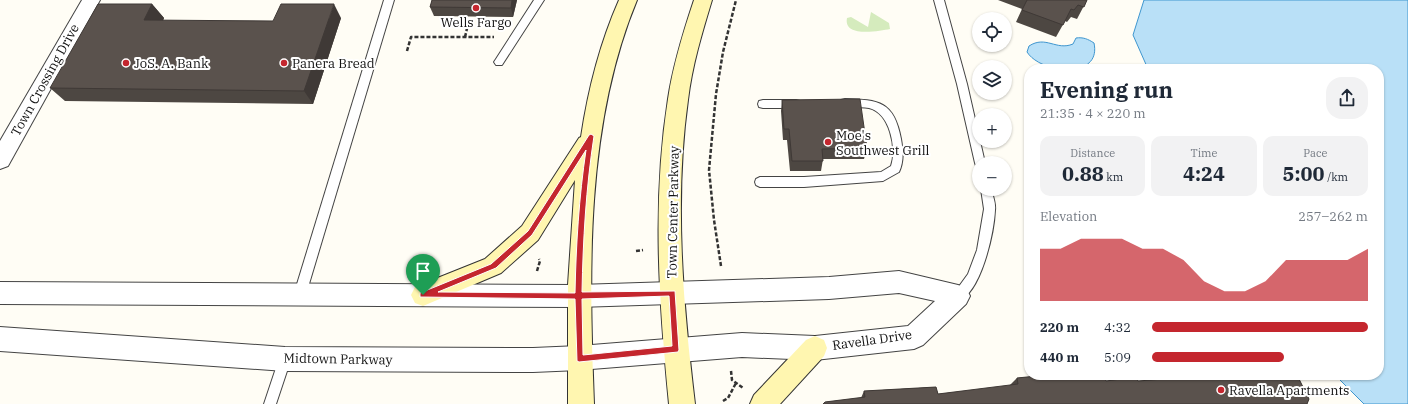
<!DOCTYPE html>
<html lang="en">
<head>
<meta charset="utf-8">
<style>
  :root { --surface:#fff; --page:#f2f2f3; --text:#1f2937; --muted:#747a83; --accent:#c4262e }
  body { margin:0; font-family:"IBM Plex Serif",serif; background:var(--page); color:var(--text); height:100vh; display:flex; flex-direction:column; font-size:15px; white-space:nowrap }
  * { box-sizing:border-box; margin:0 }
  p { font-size:13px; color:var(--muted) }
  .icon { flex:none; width:22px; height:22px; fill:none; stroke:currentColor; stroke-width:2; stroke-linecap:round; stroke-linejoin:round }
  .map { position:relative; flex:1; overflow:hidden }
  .sheet { position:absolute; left:1024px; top:64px; width:360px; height:316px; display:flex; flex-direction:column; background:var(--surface); border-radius:16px; box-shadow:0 1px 3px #0004 }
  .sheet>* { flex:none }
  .tools { position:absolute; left:972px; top:12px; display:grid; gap:8px }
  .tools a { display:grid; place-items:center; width:40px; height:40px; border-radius:50%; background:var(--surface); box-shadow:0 1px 3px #0004; font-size:20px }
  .pin { position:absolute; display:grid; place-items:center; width:34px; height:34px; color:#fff; margin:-41px -17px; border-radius:50% 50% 50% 0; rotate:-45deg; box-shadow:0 0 4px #0007 }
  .pin .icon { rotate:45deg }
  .round { display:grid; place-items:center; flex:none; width:42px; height:42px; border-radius:16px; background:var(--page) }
  .head { display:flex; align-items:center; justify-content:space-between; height:68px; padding:0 16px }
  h1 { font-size:22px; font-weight:700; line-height:30px }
  .stats { display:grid; grid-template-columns:repeat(3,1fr); gap:6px; height:68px; padding:4px 16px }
  .stats div { display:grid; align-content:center; border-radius:10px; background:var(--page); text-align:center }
  .stats b { font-size:20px; font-weight:700 }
  .stats small { font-size:11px; font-weight:400 }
  .stats p { font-size:11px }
  .chart { height:112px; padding:8px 16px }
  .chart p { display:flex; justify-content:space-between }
  .chart svg { width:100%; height:72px; margin-top:4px; fill:var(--accent); opacity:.7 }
  ul { padding:0 16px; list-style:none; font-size:13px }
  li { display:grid; grid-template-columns:64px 48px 1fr; align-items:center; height:30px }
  li i { height:10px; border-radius:5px; background:var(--accent) }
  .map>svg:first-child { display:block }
  .green { fill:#d5ebbd }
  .water { fill:#b9e0f7; stroke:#3f96cf }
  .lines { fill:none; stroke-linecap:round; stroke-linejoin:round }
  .lane-casing { stroke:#444; stroke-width:2 }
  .street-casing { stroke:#444; stroke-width:2 }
  .secondary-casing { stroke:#333; stroke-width:2 }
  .path { stroke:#333; stroke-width:2.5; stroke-dasharray:4 2; stroke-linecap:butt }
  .lane { fill:#fff; fill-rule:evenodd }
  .street { fill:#fff; fill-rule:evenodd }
  .secondary { fill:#fff6b0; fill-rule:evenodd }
  .wall { fill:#4d4742 }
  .shaded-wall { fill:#3f3936 }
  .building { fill:#5a524d; stroke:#3f3936 }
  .route { fill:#c4262e; stroke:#fff; fill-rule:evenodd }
  .poi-dot { fill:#c4262e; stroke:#fff; stroke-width:1.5 }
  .labels { text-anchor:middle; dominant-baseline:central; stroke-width:4; stroke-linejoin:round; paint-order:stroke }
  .poi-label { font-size:13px; fill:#111; stroke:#fff; text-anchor:start }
  .street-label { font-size:13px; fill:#111; stroke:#fff }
</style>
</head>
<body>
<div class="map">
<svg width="1408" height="404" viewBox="0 0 1408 404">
  <rect width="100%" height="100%" fill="#fffdf5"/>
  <path class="green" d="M871,12L889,23L890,29C879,31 843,38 847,18L851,17L868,27Z"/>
  <g class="water">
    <polygon points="1144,0 1408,0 1408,404 1364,404 1335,375 1379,375 1379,69 1148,69 1133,35"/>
    <path d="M1076,38C1083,37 1088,39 1094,43C1102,80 1041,74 1027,52L1029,46C1046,35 1056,51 1073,44Z"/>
  </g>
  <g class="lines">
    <defs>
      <g id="lane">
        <polygon points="384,0 394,0 306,294 304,298 300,299 296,298 294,294"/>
        <polygon points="534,0 544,0 502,65 496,65 494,62 496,59"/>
        <polygon points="934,0 944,0 967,84 985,163 979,163 979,167 976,166 975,163 957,84"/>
        <path d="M845,99C879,100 894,101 901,139C903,151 904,161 899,172L883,181L804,187H760L756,185L755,182L756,179L760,177H804L881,172L891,166C897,148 890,113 869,108C860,106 850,109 841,106L840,103L841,100Z"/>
        <polygon points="763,100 796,100 800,101 801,104 800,107 796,108 763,108 759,107 758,104 759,101"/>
        <path d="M981,189H991C993,196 996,204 995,210C994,233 981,293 958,301L954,300L952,296L968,274L977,250L984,209Z"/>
        <polygon points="285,353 289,355 291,359 276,404 264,404 279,359 281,355"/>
      </g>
      <g id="street">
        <polygon points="82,0 100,0 8,166 0,169 0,141"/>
        <polygon points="899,271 958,285 966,288 970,296 966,304 923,345 914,349 815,360 742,357 579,370 533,372 285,371 0,351 0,327 285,347 533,348 579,346 742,333 815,336 908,326 935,301 899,293 829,299 578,307 0,304 0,282 578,285 829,277"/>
      </g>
      <g id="secondary">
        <path d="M619,0H637C585,125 589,271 594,404H568V285L575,180L538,240L501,273L423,306L415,303L411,295L415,287L485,259L522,226L579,138L581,137C588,90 600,43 619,0Z"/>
        <path d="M694,0H712C702,33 692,66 688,100C674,201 683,303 695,404H669C659,303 652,201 668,99C673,65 683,33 694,0Z"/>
        <polygon points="815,336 824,340 827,348 824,356 780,404 750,404 754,395 806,340"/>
      </g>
    </defs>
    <use href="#lane" class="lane-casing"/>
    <use href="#street" class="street-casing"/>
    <use href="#secondary" class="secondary-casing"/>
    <g class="path">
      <polyline points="465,37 469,20"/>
      <polyline points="407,51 411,37 494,37"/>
      <polyline points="636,251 643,250"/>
      <polyline points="721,266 714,220 709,170 716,94 723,52 736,0"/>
      <polyline points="537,271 540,261 539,259"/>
      <polyline points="731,371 732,380 743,388"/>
      <polyline points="723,401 728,398 736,383"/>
    </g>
    <use href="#lane" class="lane"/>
    <use href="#street" class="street"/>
    <use href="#secondary" class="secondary"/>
  </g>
  <g class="wall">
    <polygon points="432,0 517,0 513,17 434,16 430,7"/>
    <polygon points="998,0 1087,0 1077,19 1071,17 1067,22 1065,21 1056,37 1016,22 1022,9"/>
    <polygon points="152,4 164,18 163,21 273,21 341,18 313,104 65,101 50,88"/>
    <polygon points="782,100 867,148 864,159 823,159 821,171 790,171 787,140 783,140 781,111"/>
    <polygon points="1047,375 1087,375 1088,376 1105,376 1106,381 1136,377 1138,381 1167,379 1169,375 1297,375 1309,399 1307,404 823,404 825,402 861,398 864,391 936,387 938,394 1009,386 1017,378"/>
  </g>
  <g class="shaded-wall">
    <polygon points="512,0 517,0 513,17 511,8"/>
    <polygon points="152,4 164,18 156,34 144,20"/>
    <polygon points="334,4 341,18 313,104 304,91"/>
  </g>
  <g class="building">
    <polygon points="432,0 512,0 511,8 430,7"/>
    <polygon points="1027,0 1087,0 1084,7 1078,5 1074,10 1071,9 1063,25 1022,10"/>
    <polygon points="98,4 152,4 144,20 273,21 281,4 334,4 304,91 50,88"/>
    <polygon points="860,99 867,148 822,149 823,161 792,161 789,129 784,129 782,100"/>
    <polygon points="1047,375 1087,375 1088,376 1105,376 1106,381 1136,377 1138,381 1177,378 1179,375 1297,375 1309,399 1307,404 823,404 825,402 865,397 864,391 936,387 938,394 1018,384 1017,378"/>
  </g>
  <path class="route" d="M591,134L594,136C586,188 583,240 582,292L675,291L679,350L678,352L579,362L577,361L575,299L420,297V293L491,264L528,231L589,135ZM586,150C579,197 576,245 575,293L438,292L496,268L532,235ZM669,296L672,346L583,355L582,299Z"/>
  <g class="poi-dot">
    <circle cx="476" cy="8" r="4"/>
    <circle cx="126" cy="63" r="4"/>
    <circle cx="284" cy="63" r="4"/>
    <circle cx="828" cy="142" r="4"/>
    <circle cx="1221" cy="390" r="4"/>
  </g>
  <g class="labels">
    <g class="poi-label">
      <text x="476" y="22" text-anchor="middle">Wells Fargo</text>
      <text x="134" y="63">JoS. A. Bank</text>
      <text x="292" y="63">Panera Bread</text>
      <text x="836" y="135">Moe's<tspan x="836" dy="15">Southwest Grill</tspan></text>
      <text x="1229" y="390">Ravella Apartments</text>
    </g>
    <g class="street-label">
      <text transform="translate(45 80) rotate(-61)">Town Crossing Drive</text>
      <text transform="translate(673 212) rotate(-89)">Town Center Parkway</text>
      <text transform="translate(872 340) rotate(-8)">Ravella Drive</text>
      <text transform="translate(338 359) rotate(1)">Midtown Parkway</text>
    </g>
  </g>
</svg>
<div class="tools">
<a><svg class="icon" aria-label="locate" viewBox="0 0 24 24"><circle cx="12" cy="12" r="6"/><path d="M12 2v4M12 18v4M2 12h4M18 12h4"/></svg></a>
<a><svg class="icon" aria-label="layers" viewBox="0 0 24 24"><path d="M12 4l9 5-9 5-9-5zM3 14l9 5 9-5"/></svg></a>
<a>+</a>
<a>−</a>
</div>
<div class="pin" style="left:423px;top:295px;background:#1e9e55"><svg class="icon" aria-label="arrive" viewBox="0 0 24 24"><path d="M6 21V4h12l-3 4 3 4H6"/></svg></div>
<section class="sheet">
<div class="head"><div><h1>Evening run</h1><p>21:35 · 4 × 220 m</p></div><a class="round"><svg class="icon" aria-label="share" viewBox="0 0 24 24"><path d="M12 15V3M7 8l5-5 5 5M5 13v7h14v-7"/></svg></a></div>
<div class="stats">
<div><p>Distance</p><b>0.88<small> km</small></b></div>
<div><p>Time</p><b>4:24</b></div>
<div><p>Pace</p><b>5:00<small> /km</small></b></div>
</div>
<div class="chart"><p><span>Elevation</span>257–262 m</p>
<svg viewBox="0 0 160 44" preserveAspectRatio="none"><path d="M0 44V12L10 12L20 6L30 6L40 6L50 12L60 12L70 19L80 32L90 38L100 38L110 32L120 19L130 19L140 19L150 19L160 12V44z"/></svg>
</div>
<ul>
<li><b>220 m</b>4:32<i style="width:100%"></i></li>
<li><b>440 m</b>5:09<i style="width:61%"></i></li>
</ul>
</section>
</div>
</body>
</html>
